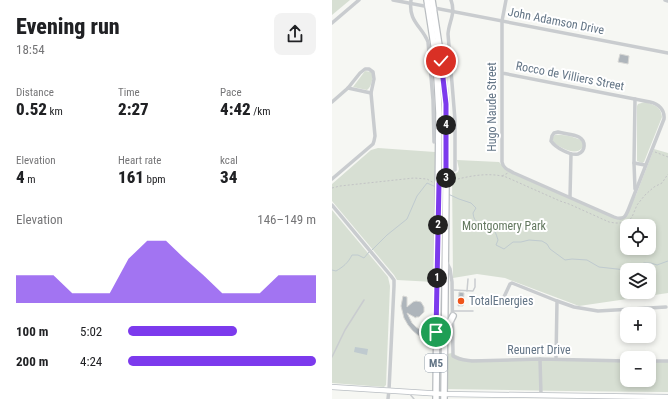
<!DOCTYPE html>
<html lang="en">
<head>
<meta charset="utf-8">
<style>
  :root { --surface:#fff; --page:#f2f2f2; --text:#202124; --muted:#757577; --accent:#7c3aed }
  body { margin:0; font-family:"Roboto Condensed",sans-serif; background:var(--page); color:var(--text); height:100vh; display:flex; flex-direction:column; font-size:15px; white-space:nowrap }
  * { box-sizing:border-box; margin:0 }
  p { font-size:13px; color:var(--muted) }
  .icon { flex:none; width:22px; height:22px; fill:none; stroke:currentColor; stroke-width:2; stroke-linecap:round; stroke-linejoin:round }
  .map { position:relative; flex:1; overflow:hidden }
  .details { display:flex; flex-direction:column; background:var(--surface); width:332px }
  .details>* { flex:none }
  .fabs { position:absolute; left:288px; top:219px; display:grid; gap:8px }
  .fabs a { display:grid; place-items:center; width:36px; height:36px; border-radius:8px; background:var(--surface); box-shadow:0 2px 6px #0003; font-size:20px }
  .pin { position:absolute; display:grid; place-items:center; width:34px; height:34px; color:#fff; margin:-17px; border:2px solid #fff; border-radius:50%; box-shadow:0 1px 4px #0007 }
  .km { position:absolute; width:20px; height:20px; margin:-10px; border-radius:50%; background:#222; color:#fff; font-size:11px; line-height:20px; text-align:center }
  .round { display:grid; place-items:center; flex:none; width:42px; height:42px; border-radius:8px; background:var(--page) }
  .headline { display:flex; align-items:center; justify-content:space-between; height:68px; padding:0 16px }
  h1 { font-size:22px; font-weight:800; line-height:30px }
  .stats { display:grid; grid-template-columns:repeat(3,1fr); gap:6px; height:68px; padding:4px 16px }
  .stats div { display:grid; align-content:center }
  .stats b { font-size:17px; font-weight:800 }
  .stats small { font-size:11px; font-weight:400 }
  .stats p { font-size:11px }
  .chart { height:112px; padding:8px 16px }
  .chart p { display:flex; justify-content:space-between }
  .chart svg { width:100%; height:72px; margin-top:4px; fill:var(--accent); opacity:.7 }
  ul { padding:0 16px; list-style:none; font-size:13px }
  li { display:grid; grid-template-columns:64px 48px 1fr; align-items:center; height:30px }
  li i { height:10px; border-radius:5px; background:var(--accent) }
  main { display:flex; flex:1; min-height:0 }
  .map>svg:first-child { display:block }
  .green { fill:#d7dfd3; fill-rule:evenodd }
  .water { fill:#bfcacf }
  .lines { fill:none; stroke-linecap:round; stroke-linejoin:round }
  .stream { stroke:#bfcacf; stroke-width:1 }
  .building { fill:#aeb5bb; stroke:#d8d8d5 }
  .secondary-casing { stroke:#b8bdc2; stroke-width:6 }
  .primary-casing { stroke:#b9bdc0; stroke-width:8 }
  .path { stroke:#c2c3c5; stroke-width:1; stroke-dasharray:2 2; stroke-linecap:butt }
  .lane { stroke:#c9cccf; stroke-width:1.5 }
  .street { stroke:#c9cccf; stroke-width:3.5 }
  .secondary { stroke:#fff; stroke-width:4.5 }
  .primary { stroke:#fff; stroke-width:5.5 }
  .route-casing { stroke:#fff; stroke-width:8 }
  .route { stroke:#7c3aed; stroke-width:5 }
  .poi-dot { fill:#ef541a; stroke:#fff; stroke-width:1.5 }
  .labels { text-anchor:middle; dominant-baseline:central; stroke-width:4; stroke-linejoin:round; paint-order:stroke }
  .shield { fill:#fff; stroke:#929eaa; stroke-width:1 }
  .shield-label { font-size:11px; font-weight:bold; fill:#637586 }
  .street-label { font-size:12px; fill:#637586; stroke:#fff }
  .park-label { font-size:12px; fill:#63785f; stroke:#fff }
  .poi-label { font-size:12px; fill:#637586; stroke:#fff; text-anchor:start }
</style>
</head>
<body>
<main>
<section class="details">
<div class="headline"><div><h1>Evening run</h1><p>18:54</p></div><a class="round"><svg class="icon" aria-label="share" viewBox="0 0 24 24"><path d="M12 15V3M7 8l5-5 5 5M5 13v7h14v-7"/></svg></a></div>
<div class="stats">
<div><p>Distance</p><b>0.52<small> km</small></b></div>
<div><p>Time</p><b>2:27</b></div>
<div><p>Pace</p><b>4:42<small> /km</small></b></div>
</div>
<div class="stats">
<div><p>Elevation</p><b>4<small> m</small></b></div>
<div><p>Heart rate</p><b>161<small> bpm</small></b></div>
<div><p>kcal</p><b>34</b></div>
</div>
<div class="chart"><p><span>Elevation</span>146–149 m</p>
<svg viewBox="0 0 160 44" preserveAspectRatio="none"><path d="M0 44V27L10 27L20 27L30 38L40 38L50 38L60 17L70 6L80 6L90 17L100 27L110 38L120 38L130 38L140 27L150 27L160 27V44z"/></svg>
</div>
<ul>
<li><b>100 m</b>5:02<i style="width:58%"></i></li>
<li><b>200 m</b>4:24<i style="width:100%"></i></li>
</ul>
</section>
<div class="map">
<svg width="336" height="399" viewBox="0 0 336 399">
  <rect width="100%" height="100%" fill="#f6f7f3"/>
  <g class="green">
    <polygon points="0,0 18,0 0,15"/>
    <path d="M33,71L39,72L41,74C40,80 40,86 35,90L21,87Z"/>
    <path d="M313,102C322,105 329,106 330,117L312,162L310,163L305,161V106L306,104Z"/>
    <path d="M223,135C232,134 241,137 249,140L251,143V147C244,157 229,148 221,142V137Z"/>
    <polygon points="46,148 103,152 102,282 65,280 62,275 0,201 0,184 39,150"/>
    <path d="M322,149L336,153V293L247,306L173,278L145,274L121,278L120,175L126,172L127,169L125,160L167,162L176,171L283,218L294,215L304,195ZM295,226H317V248H295ZM295,270H317V292H295Z"/>
    <polygon points="0,210 56,277 58,286 54,385 52,387 0,383"/>
    <path d="M120,353L132,359L209,361L295,360V380H317V360H336V392C261,392 187,390 112,389L115,354Z"/>
  </g>
  <polygon class="water" points="23,347 36,349 35,355 22,352"/>
  <g class="lines">
    <g class="stream">
      <path d="M116,194L127,199L139,203L144,208L141,213C142,225 149,221 157,226C163,229 164,234 166,240L164,245L172,249L181,242H189L197,240L210,241L215,244L218,249L233,260L240,259L255,260L267,267L294,270L300,268L312,263H319L325,265L336,261"/>
      <polyline points="40,250 55,235 75,219 85,196 95,183 104,187"/>
      <path d="M0,270L4,271C11,267 16,263 20,255H26L32,258L37,252"/>
    </g>
  </g>
  <g class="building">
    <polygon points="288,54 297,56 296,64 286,62"/>
    <polygon points="127,292 132,293 131,306 126,306"/>
    <polygon points="71,296 75,297 75,307 81,302 84,301 89,302 92,307 92,312 87,317 84,317 84,318 75,313 80,323 84,327 90,331 87,336 81,331 76,325 72,318 69,306"/>
  </g>
  <g class="lines">
    <defs>
      <polyline id="secondary" points="0,387 111,394 336,397"/>
      <g id="primary">
        <polyline points="95,0 104,58 107,113 104,399"/>
        <polyline points="100,0 108,52 114,104 114,182 112,399"/>
        <polyline points="113,331 121,316"/>
      </g>
    </defs>
    <use href="#secondary" class="secondary-casing"/>
    <use href="#primary" class="primary-casing"/>
    <g class="path">
      <polyline points="323,152 336,157"/>
      <polyline points="170,176 176,173"/>
      <polyline points="119,180 119,174 120,173"/>
      <path d="M118,181C137,176 156,172 174,177L228,201L237,204L277,222L283,223H290L296,222L300,217L305,205L313,195L322,187L330,183L336,174"/>
      <polyline points="0,188 8,186 82,178 95,179 102,183"/>
    </g>
    <g class="lane">
      <polyline points="122,290 141,291 143,287 143,279"/>
      <polyline points="135,291 136,279"/>
      <polyline points="121,311 141,311"/>
      <polyline points="0,357 13,330 32,300"/>
      <polyline points="77,393 82,399"/>
    </g>
    <g class="street">
      <polyline points="61,0 336,53"/>
      <path d="M79,0C76,22 90,26 96,42L101,100L102,142"/>
      <path d="M119,0C124,14 117,21 116,34L123,120V170"/>
      <polyline points="333,0 336,1"/>
      <polyline points="0,23 27,0"/>
      <path d="M170,73L318,102C327,104 333,110 332,119L297,208C294,216 292,221 282,217L182,173C176,170 171,168 170,162V21L174,0"/>
      <polyline points="16,88 39,93"/>
      <polyline points="303,99 302,163 303,189"/>
      <polyline points="0,102 16,88 28,73 33,69 37,69 41,72 42,79 39,93 43,136 42,141 41,144 0,179"/>
      <path d="M226,132C233,134 241,134 247,137C254,141 254,151 246,154C238,156 223,147 219,141L220,136L222,133Z"/>
      <polyline points="302,163 313,165"/>
      <polyline points="238,197 239,154"/>
      <polyline points="0,205 59,276 62,280 62,286 57,390 56,399"/>
      <path d="M114,261L118,269L120,282L121,356C127,360 133,360 140,361L208,359L295,361"/>
      <polyline points="172,297 178,284 180,283 225,301 224,359"/>
      <polyline points="225,301 242,307 266,311 334,307"/>
      <polyline points="208,359 209,395"/>
      <polyline points="317,361 336,361"/>
    </g>
    <use href="#secondary" class="secondary"/>
    <use href="#primary" class="primary"/>
  </g>
  <g class="lines">
    <defs>
      <polyline id="route" points="104,332 107,183 114,182 114,104 109,61"/>
    </defs>
    <use href="#route" class="route-casing"/>
    <use href="#route" class="route"/>
  </g>
  <circle class="poi-dot" cx="129" cy="301" r="4"/>
  <g class="labels">
    <rect class="shield" x="93" y="354" width="22" height="18" rx="3"/>
    <g class="shield-label">
      <text x="104" y="363">M5</text>
    </g>
    <g class="street-label">
      <text transform="translate(224 21) rotate(11)">John Adamson Drive</text>
      <text transform="translate(238 76) rotate(11)">Rocco de Villiers Street</text>
      <text transform="translate(160 107) rotate(-90)">Hugo Naude Street</text>
      <text x="207" y="350">Reunert Drive</text>
    </g>
    <g class="park-label">
      <text x="172" y="226">Montgomery Park</text>
    </g>
    <g class="poi-label">
      <text x="137" y="301">TotalEnergies</text>
    </g>
  </g>
</svg>
<div class="fabs">
<a><svg class="icon" aria-label="locate" viewBox="0 0 24 24"><circle cx="12" cy="12" r="6"/><path d="M12 2v4M12 18v4M2 12h4M18 12h4"/></svg></a>
<a><svg class="icon" aria-label="layers" viewBox="0 0 24 24"><path d="M12 4l9 5-9 5-9-5zM3 14l9 5 9-5"/></svg></a>
<a>+</a>
<a>−</a>
</div>
<div class="pin" style="left:104px;top:332px;background:#1e9e55"><svg class="icon" aria-label="arrive" viewBox="0 0 24 24"><path d="M6 21V4h12l-3 4 3 4H6"/></svg></div>
<div class="pin" style="left:109px;top:61px;background:#d93025"><svg class="icon" aria-label="check" viewBox="0 0 24 24"><path d="M5 12l5 5 9-10"/></svg></div>
<b class="km" style="left:105px;top:278px">1</b>
<b class="km" style="left:106px;top:225px">2</b>
<b class="km" style="left:114px;top:178px">3</b>
<b class="km" style="left:114px;top:125px">4</b>
</div>
</main>
</body>
</html>
